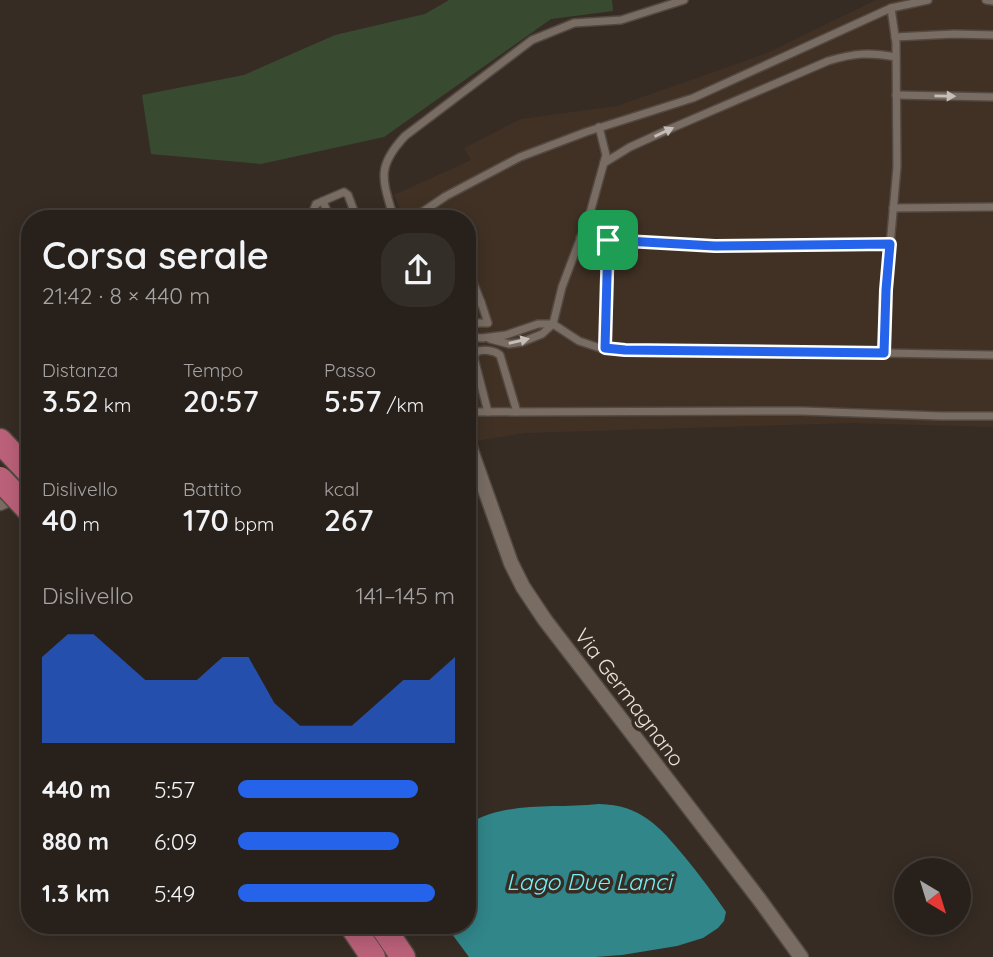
<!DOCTYPE html>
<html lang="it">
<head>
<meta charset="utf-8">
<style>
  :root { --surface:#28211b; --page:#342e28; --text:#f1f3f6; --muted:#a5a3a3; --line:#443e3a; --accent:#2563eb }
  body { margin:0; font-family:Quicksand,sans-serif; background:var(--page); color:var(--text); height:100vh; display:flex; flex-direction:column; font-size:26px; white-space:nowrap }
  * { box-sizing:border-box; margin:0 }
  p { font-size:23px; color:var(--muted) }
  .icon { flex:none; width:38px; height:38px; fill:none; stroke:currentColor; stroke-width:2; stroke-linecap:round; stroke-linejoin:round }
  .map { position:relative; flex:1; overflow:hidden }
  .panel { position:absolute; left:21px; top:210px; width:455px; height:724px; display:flex; flex-direction:column; background:var(--surface); border-radius:28px; box-shadow:0 4px 18px #0003,0 0 0 2px var(--line) }
  .panel>* { flex:none }
  .needle { width:46px; rotate:142deg }
  .controls { position:absolute; left:894px; top:858px; display:grid; gap:14px }
  .controls a { display:grid; place-items:center; width:77px; height:77px; border-radius:50%; background:var(--surface); box-shadow:0 4px 18px #0003,0 0 0 2px var(--line); font-size:35px }
  .pin { position:absolute; display:grid; place-items:center; width:60px; height:60px; color:#fff; margin:-30px; border-radius:14px; box-shadow:0 4px 10px #0006 }
  .round { display:grid; place-items:center; flex:none; width:74px; height:74px; border-radius:28px; background:var(--page) }
  .overview { display:flex; align-items:center; justify-content:space-between; height:119px; padding:0 21px }
  h1 { font-size:38px; font-weight:600; line-height:52px }
  .metrics { display:grid; grid-template-columns:repeat(3,1fr); gap:10px; height:119px; padding:7px 21px }
  .metrics div { display:grid; align-content:center }
  .metrics b { font-size:30px; font-weight:600 }
  .metrics small { font-size:19px; font-weight:400 }
  .metrics p { font-size:19px }
  .chart { height:196px; padding:14px 21px }
  .chart p { display:flex; justify-content:space-between }
  .chart svg { width:100%; height:126px; margin-top:7px; fill:var(--accent); opacity:.7 }
  ul { padding:0 21px; list-style:none; font-size:23px }
  li { display:grid; grid-template-columns:112px 84px 1fr; align-items:center; height:52px }
  li i { height:18px; border-radius:9px; background:var(--accent) }
  .map>svg:first-child { display:block }
  .built { fill:#413125 }
  .green { fill:#384b31 }
  .water { fill:#31868a }
  .lines { fill:none; stroke-linecap:round; stroke-linejoin:round }
  .lane-casing { stroke:#534943; stroke-width:10 }
  .street-casing { stroke:#534943; stroke-width:17 }
  .highway-casing { stroke:#534943; stroke-width:27 }
  .lane { stroke:#796d63; stroke-width:7 }
  .street { stroke:#796d63; stroke-width:14 }
  .highway { stroke:#ba6179; stroke-width:24 }
  .highway-bridge-casing { stroke:#534943; stroke-width:27; stroke-linecap:butt }
  .highway-bridge { stroke:#ba6179; stroke-width:24 }
  .oneway { fill:#c7beb8 }
  .route-casing { stroke:#fff; stroke-width:14 }
  .route { stroke:#2563eb; stroke-width:9 }
  .labels { text-anchor:middle; dominant-baseline:central; stroke-width:7; stroke-linejoin:round; paint-order:stroke }
  .street-label { font-size:21px; fill:#e8e1dc; stroke:#362c24 }
  .water-label { font-size:23px; font-style:italic; fill:#73eff5; stroke:#362c24 }
</style>
</head>
<body>
<div class="map">
<svg width="993" height="957" viewBox="0 0 993 957">
  <rect width="100%" height="100%" fill="#362c24"/>
  <polygon class="built" points="876,0 993,0 993,427 851,423 525,433 476,441 467,411 467,219 404,219 394,195 471,160 464,148 521,119 617,106 765,54"/>
  <polygon class="green" points="449,0 612,0 613,11 551,19 384,137 261,164 151,154 142,95 244,75 335,35 425,14"/>
  <path class="water" d="M599,804C641,805 659,826 684,856C699,874 713,893 726,912L724,921L718,928L703,938L677,946L622,955L595,957H469L446,926H467V824C510,800 553,809 599,804Z"/>
  <g class="lines">
    <defs>
      <g id="lane">
        <polyline points="986,0 993,1"/>
        <polyline points="895,37 954,34 993,35"/>
        <polyline points="896,95 993,97"/>
        <path d="M604,163L630,147L672,128L828,61C855,53 869,52 896,57"/>
        <polyline points="323,201 330,219"/>
        <polyline points="893,208 993,207"/>
        <polyline points="310,219 316,204 344,192 348,195 357,219"/>
        <path d="M394,219C383,180 375,168 405,136L532,40L574,23L621,20L684,0"/>
        <polyline points="412,219 446,196 520,157 586,132 693,98 891,8 928,0"/>
        <polyline points="580,238 715,246 890,244"/>
        <polyline points="467,267 481,302 467,307"/>
        <polyline points="467,323 488,323 481,302"/>
        <polyline points="467,337 482,338 506,335 538,324 553,324 579,341 600,348 626,350 884,353 886,291 897,167 896,43 891,8"/>
        <polyline points="490,339 509,344 522,342 542,334 553,324 562,287 590,213 606,155 599,127"/>
        <polyline points="605,348 608,240"/>
        <polyline points="884,353 993,355"/>
        <polyline points="467,412 802,411 941,416 993,416"/>
        <path d="M488,412L474,358L476,352C483,349 494,350 500,355L517,412"/>
      </g>
      <g id="street">
        <polyline points="467,439 511,563 523,587 545,620 759,899 801,957"/>
        <polyline points="0,503 30,490"/>
      </g>
      <g id="highway">
        <polyline points="0,441 30,473"/>
        <polyline points="352,926 373,957"/>
        <polyline points="382,926 403,957"/>
      </g>
    </defs>
    <use href="#lane" class="lane-casing"/>
    <use href="#street" class="street-casing"/>
    <use href="#highway" class="highway-casing"/>
    <use href="#lane" class="lane"/>
    <use href="#street" class="street"/>
    <use href="#highway" class="highway"/>
    <defs>
      <polyline id="highway-bridge" points="0,479 30,511"/>
    </defs>
    <use href="#highway-bridge" class="highway-bridge-casing"/>
    <use href="#highway-bridge" class="highway-bridge"/>
  </g>
  <defs><path id="oneway-solid" d="M-6-.8H1V-3.2L6.5 0L1 3.2V.8H-6Z" transform="scale(1.75)"/></defs>
  <g class="oneway">
    <use href="#oneway-solid" transform="translate(945 96) rotate(1)"/>
    <use href="#oneway-solid" transform="translate(664 132) rotate(-25)"/>
    <use href="#oneway-solid" transform="translate(519 341) rotate(-13)"/>
  </g>
  <g class="lines">
    <defs>
      <polygon id="route" points="608,240 715,246 890,244 886,290 884,353 625,350 605,348"/>
    </defs>
    <use href="#route" class="route-casing"/>
    <use href="#route" class="route"/>
  </g>
  <g class="labels">
    <g class="street-label">
      <text transform="translate(630 697) rotate(53)">Via Germagnano</text>
    </g>
    <g class="water-label">
      <text x="589" y="881">Lago Due Lanci</text>
    </g>
  </g>
</svg>
<div class="controls">
<a><svg class="needle" viewBox="-14 -14 28 28"><path d="M0-13l5 13h-10z" fill="#e53935"/><path d="M0 13l5-13h-10z" fill="#a5a3a3"/></svg></a>
</div>
<div class="pin" style="left:608px;top:240px;background:#1e9e55"><svg class="icon" aria-label="arrive" viewBox="0 0 24 24"><path d="M6 21V4h12l-3 4 3 4H6"/></svg></div>
<section class="panel">
<div class="overview"><div><h1>Corsa serale</h1><p>21:42 · 8 × 440 m</p></div><a class="round"><svg class="icon" aria-label="share" viewBox="0 0 24 24"><path d="M12 15V3M7 8l5-5 5 5M5 13v7h14v-7"/></svg></a></div>
<div class="metrics">
<div><p>Distanza</p><b>3.52<small> km</small></b></div>
<div><p>Tempo</p><b>20:57</b></div>
<div><p>Passo</p><b>5:57<small> /km</small></b></div>
</div>
<div class="metrics">
<div><p>Dislivello</p><b>40<small> m</small></b></div>
<div><p>Battito</p><b>170<small> bpm</small></b></div>
<div><p>kcal</p><b>267</b></div>
</div>
<div class="chart"><p><span>Dislivello</span>141–145 m</p>
<svg viewBox="0 0 160 44" preserveAspectRatio="none"><path d="M0 44V14L10 6L20 6L30 14L40 22L50 22L60 22L70 14L80 14L90 30L100 38L110 38L120 38L130 30L140 22L150 22L160 14V44z"/></svg>
</div>
<ul>
<li><b>440 m</b>5:57<i style="width:83%"></i></li>
<li><b>880 m</b>6:09<i style="width:74%"></i></li>
<li><b>1.3 km</b>5:49<i style="width:91%"></i></li>
</ul>
</section>
</div>
</body>
</html>
